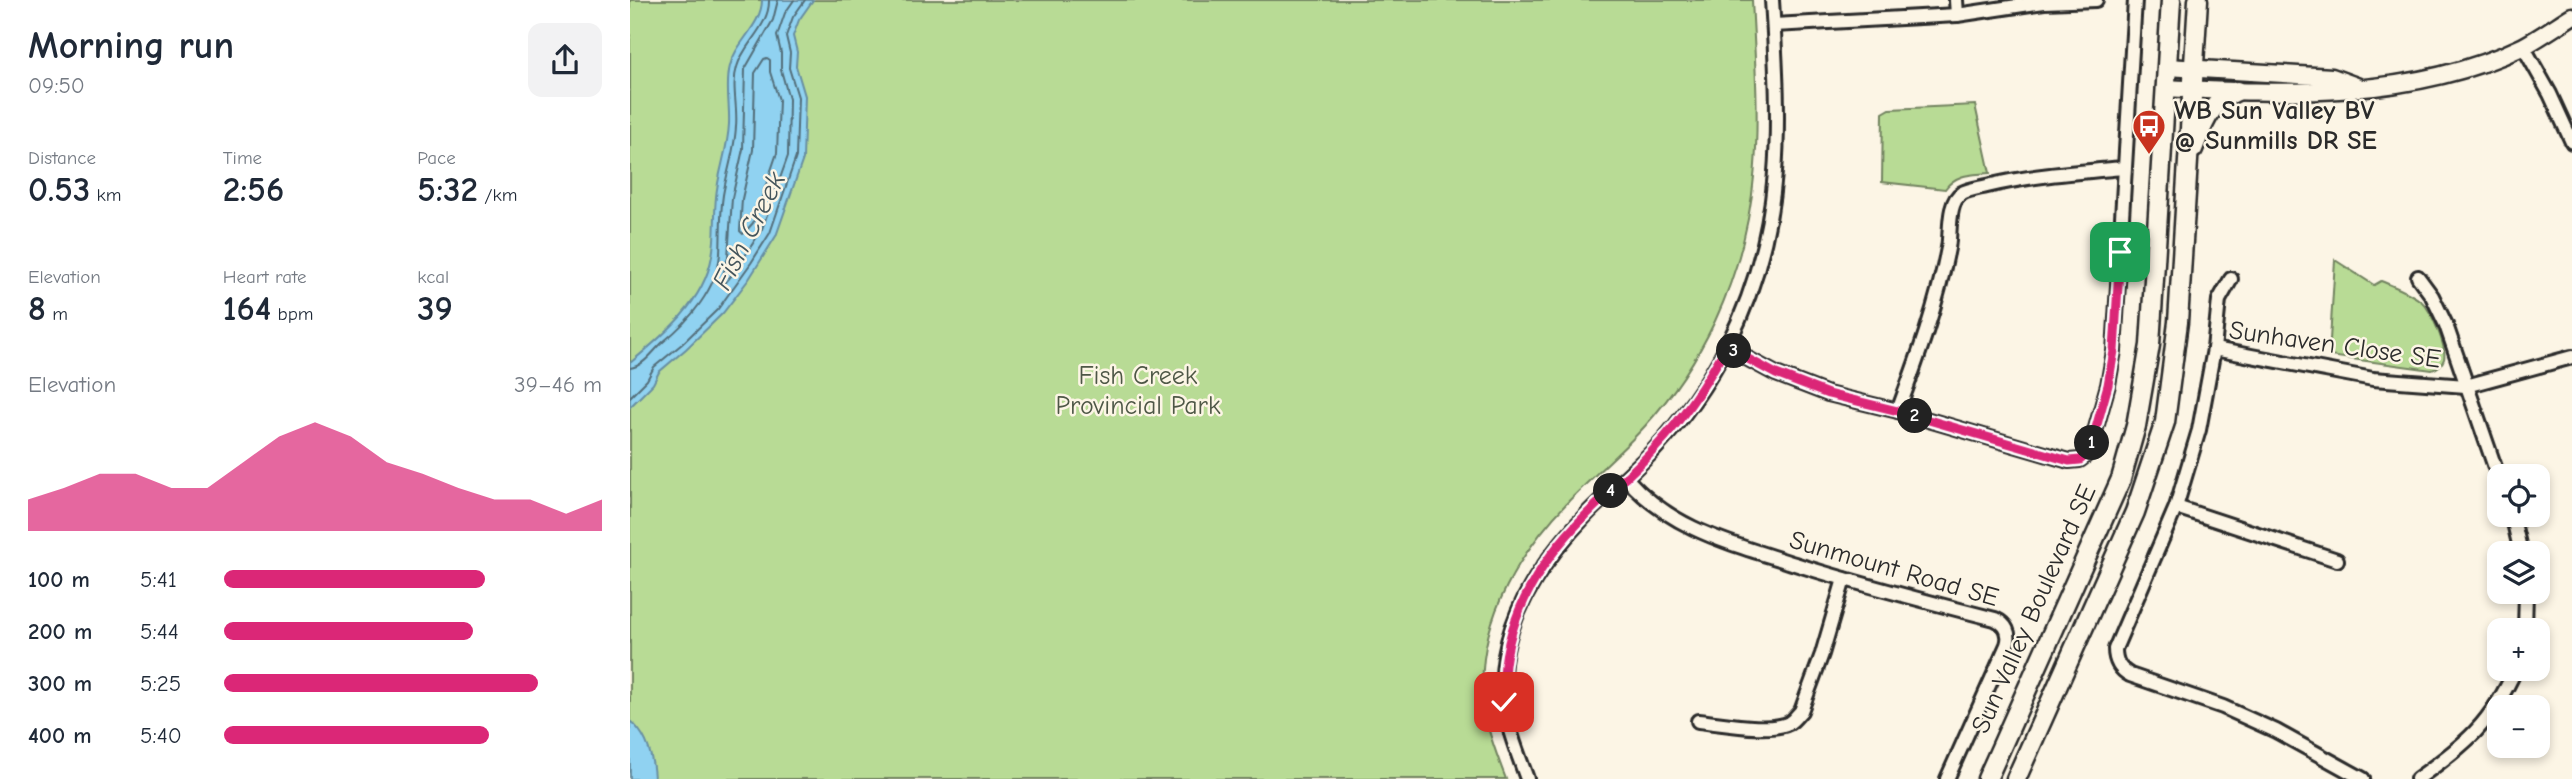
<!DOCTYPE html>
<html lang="en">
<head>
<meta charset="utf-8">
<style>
  :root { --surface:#fff; --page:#f2f2f3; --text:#1f2937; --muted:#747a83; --accent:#db2777 }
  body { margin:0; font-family:"Comic Neue",sans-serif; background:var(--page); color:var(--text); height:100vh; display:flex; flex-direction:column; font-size:26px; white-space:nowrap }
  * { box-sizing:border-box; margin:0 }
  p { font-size:23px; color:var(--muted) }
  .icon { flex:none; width:38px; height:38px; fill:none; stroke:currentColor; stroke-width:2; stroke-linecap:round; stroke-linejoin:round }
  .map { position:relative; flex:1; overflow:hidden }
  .panel { display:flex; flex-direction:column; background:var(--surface); width:630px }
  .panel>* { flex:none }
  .controls { position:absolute; left:1857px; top:464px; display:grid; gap:14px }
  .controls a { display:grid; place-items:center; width:63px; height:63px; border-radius:14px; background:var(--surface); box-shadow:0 4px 10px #0003; font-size:35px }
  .pin { position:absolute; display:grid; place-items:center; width:60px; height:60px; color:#fff; margin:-30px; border-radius:14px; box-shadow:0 4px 10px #0006 }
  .km { position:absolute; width:35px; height:35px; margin:-18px; border-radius:50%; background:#222; color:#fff; font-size:19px; line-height:35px; text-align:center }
  .round { display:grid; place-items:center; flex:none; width:74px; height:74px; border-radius:14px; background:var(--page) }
  .summary { display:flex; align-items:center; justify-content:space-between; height:119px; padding:0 28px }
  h1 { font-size:38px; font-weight:600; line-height:52px }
  .figures { display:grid; grid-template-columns:repeat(3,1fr); gap:10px; height:119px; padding:7px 28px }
  .figures div { display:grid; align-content:center }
  .figures b { font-size:35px; font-weight:600 }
  .figures small { font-size:19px; font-weight:400 }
  .figures p { font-size:19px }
  .chart { height:196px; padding:14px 28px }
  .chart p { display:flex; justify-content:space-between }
  .chart svg { width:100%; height:126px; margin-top:7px; fill:var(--accent); opacity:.7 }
  ul { padding:0 28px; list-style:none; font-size:23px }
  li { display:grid; grid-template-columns:112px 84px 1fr; align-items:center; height:52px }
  li i { height:18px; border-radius:9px; background:var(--accent) }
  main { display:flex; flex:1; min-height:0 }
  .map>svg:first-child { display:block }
  .green { fill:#b8db95; stroke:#728360; stroke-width:2 }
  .water { fill:#90d2f1; stroke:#688fa2; stroke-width:2 }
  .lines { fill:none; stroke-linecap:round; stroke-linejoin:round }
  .shore { stroke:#536e7a; stroke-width:2 }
  .minor-casing { stroke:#2b2b2b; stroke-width:18 }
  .tertiary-casing { stroke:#2b2b2b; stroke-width:21 }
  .secondary-casing { stroke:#2b2b2b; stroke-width:23 }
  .minor { stroke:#fcf5e5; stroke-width:12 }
  .tertiary { stroke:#fcf5e5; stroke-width:16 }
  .secondary { stroke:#fcf5e5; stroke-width:18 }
  .route-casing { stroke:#fff; stroke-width:14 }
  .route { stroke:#db2777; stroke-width:9 }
  .labels { text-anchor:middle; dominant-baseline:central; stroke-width:5; stroke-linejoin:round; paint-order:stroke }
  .poi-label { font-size:26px; font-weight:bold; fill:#2b2b2b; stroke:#fcf5e5; text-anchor:start }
  .street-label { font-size:26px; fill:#2b2b2b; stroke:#fcf5e5 }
  .park-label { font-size:26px; fill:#4e5746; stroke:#fcf5e5 }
  .water-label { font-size:28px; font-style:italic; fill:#44555c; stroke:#fcf5e5 }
</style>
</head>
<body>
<main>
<section class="panel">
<div class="summary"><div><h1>Morning run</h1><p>09:50</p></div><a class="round"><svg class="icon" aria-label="share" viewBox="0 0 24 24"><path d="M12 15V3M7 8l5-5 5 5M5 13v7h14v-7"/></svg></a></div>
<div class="figures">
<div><p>Distance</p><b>0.53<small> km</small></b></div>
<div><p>Time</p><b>2:56</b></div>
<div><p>Pace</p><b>5:32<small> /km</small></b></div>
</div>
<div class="figures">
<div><p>Elevation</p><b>8<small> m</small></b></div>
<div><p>Heart rate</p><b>164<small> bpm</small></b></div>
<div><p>kcal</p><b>39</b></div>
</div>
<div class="chart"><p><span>Elevation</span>39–46 m</p>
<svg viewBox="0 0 160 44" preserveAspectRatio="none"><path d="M0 44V33L10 29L20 24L30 24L40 29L50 29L60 20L70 11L80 6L90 11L100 20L110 24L120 29L130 33L140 33L150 38L160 33V44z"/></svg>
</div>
<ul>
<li><b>100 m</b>5:41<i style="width:69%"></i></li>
<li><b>200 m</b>5:44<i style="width:66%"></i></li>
<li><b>300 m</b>5:25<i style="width:83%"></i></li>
<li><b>400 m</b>5:40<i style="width:70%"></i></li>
</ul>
</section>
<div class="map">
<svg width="1942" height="779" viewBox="0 0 1942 779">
  <rect width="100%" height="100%" fill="#fcf5e5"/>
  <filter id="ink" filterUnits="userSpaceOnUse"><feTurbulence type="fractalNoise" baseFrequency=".0143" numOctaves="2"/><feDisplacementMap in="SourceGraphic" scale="14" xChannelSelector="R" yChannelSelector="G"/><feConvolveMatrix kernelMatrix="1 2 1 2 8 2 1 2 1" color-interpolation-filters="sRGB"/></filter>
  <g filter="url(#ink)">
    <g class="green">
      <path d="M0,0H1122C1128,117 1137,209 1085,321C1067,359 1043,395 1015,426C997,446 977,463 958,482C894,542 840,622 855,714C859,736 868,758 876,779H0Z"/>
      <path d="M1345,105L1360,173C1342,175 1327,173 1315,189L1252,182L1253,113L1260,109Z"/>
      <path d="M1705,260L1744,285L1751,281C1765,287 1780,292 1792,302C1801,310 1817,347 1814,359C1812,365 1808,368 1802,370L1699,356Z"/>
    </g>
    <g class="water">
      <path d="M132,0H183L169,20L163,36L167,52L166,66L175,96L173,159L146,236L119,279L93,313L56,349L29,372L23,384L0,407V363C34,335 74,302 82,256C86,237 84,216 86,197C88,173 98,149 99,124C100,105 95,85 100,66C105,43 132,25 132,0Z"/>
      <path d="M0,721C18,735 23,758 24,779H0Z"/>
    </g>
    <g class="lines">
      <g class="shore">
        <polyline points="148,0 143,20 115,69 113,149 102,198 98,257 92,279 95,283 106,270 132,229 158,156 159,99 151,70 151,53 147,36 155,13 164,0"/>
        <polygon points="137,58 140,60 140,72 149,100 147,153 123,223 113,234 110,231 112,199 123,150 125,73 134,59"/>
        <path d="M0,368C14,366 23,351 33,342C59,321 87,289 90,254C91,234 90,214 93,195C97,171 105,150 106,126C108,107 101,86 107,67C113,44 140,26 139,0"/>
        <polyline points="0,397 17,380 24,367 52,344 88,309 121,263 140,233 166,157 168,97 159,68 160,53 156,36 163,17 175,0"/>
      </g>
      <defs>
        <g id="minor">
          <polyline points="1326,0 1327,15"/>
          <polyline points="1144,25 1327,15 1414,2 1466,0"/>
          <polyline points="1893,46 1920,94 1942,142"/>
          <polyline points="1788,277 1802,296 1816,325 1869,479"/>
          <polyline points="1096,347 1146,374 1198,394 1268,411 1439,461 1450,460 1459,453 1478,385 1484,351 1505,0"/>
          <polyline points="1584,349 1589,300 1601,279"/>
          <path d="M1268,411C1288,357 1307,305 1318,248C1321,233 1317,202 1332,193C1339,189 1349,188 1357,186C1403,175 1448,172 1494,168"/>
          <path d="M996,478C1042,530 1100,543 1165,564C1231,585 1298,602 1365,619C1376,624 1381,633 1377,645L1317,779"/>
          <polyline points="1546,507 1707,560"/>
          <polyline points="1882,514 1891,553"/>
          <polyline points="1895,630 1896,592"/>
          <path d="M1068,721C1091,723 1139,733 1159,723C1164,720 1167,715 1171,711L1192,654L1214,579"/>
          <path d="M897,779C888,754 878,730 874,703C865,630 907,566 955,516C977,493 1002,473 1024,450C1052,420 1078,383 1097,346C1156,229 1150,127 1142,0"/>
          <path d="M1733,779L1646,731L1593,707L1500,675C1489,669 1485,661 1485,649L1546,507L1569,430L1584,349L1743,379L1836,386L1942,357"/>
          <path d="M1787,779C1835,745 1861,724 1886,668"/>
        </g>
        <g id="tertiary">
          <polyline points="1537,67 1702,77 1729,87"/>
          <path d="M1535,88C1654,94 1781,100 1892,47C1909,38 1926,26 1942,16"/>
        </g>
        <g id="secondary">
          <path d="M1563,149C1574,123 1579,103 1607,91"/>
          <polyline points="1357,779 1491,479 1506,426 1520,345 1541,0"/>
          <polyline points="1386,779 1505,512 1535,422 1548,322 1568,0"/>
        </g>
      </defs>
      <use href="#minor" class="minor-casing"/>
      <use href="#tertiary" class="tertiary-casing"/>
      <use href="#secondary" class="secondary-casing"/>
      <use href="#minor" class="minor"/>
      <use href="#tertiary" class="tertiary"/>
      <use href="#secondary" class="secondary"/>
    </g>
  </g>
  <g class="lines" filter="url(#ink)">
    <defs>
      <path id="route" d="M874,702C869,628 906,564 957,514C980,491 1005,471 1026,447C1054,417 1077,382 1096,347L1146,374L1198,394L1268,411L1439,461L1450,460L1459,453L1478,385L1484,351L1490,252"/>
    </defs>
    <use href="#route" class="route-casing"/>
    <use href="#route" class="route"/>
  </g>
  <defs>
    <symbol id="bus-pin" viewBox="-11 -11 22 30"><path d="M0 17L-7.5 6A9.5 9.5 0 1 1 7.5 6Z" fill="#c8321e" stroke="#fcf5e5"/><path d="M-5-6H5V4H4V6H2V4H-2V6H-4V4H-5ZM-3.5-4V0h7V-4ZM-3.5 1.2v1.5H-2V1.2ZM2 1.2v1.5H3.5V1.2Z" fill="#fff"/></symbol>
  </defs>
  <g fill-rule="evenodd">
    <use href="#bus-pin" x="1500" y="107" width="38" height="52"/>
  </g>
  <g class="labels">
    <g class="poi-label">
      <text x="1544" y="111">WB Sun Valley BV<tspan x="1544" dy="30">@ Sunmills DR SE</tspan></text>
    </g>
    <g class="street-label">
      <text transform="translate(1705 345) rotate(8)">Sunhaven Close SE</text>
      <text transform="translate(1264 569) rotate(16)">Sunmount Road SE</text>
      <text transform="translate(1404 609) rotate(-66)">Sun Valley Boulevard SE</text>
    </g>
    <g class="park-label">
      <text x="508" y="376">Fish Creek<tspan x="508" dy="30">Provincial Park</tspan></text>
    </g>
    <g class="water-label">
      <text transform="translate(119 231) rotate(-63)">Fish Creek</text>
    </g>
  </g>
</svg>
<div class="controls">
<a><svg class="icon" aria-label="locate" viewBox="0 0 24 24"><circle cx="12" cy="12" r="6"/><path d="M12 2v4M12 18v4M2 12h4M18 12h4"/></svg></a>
<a><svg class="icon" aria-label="layers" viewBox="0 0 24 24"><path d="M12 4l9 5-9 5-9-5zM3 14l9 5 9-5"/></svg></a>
<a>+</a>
<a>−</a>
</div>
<div class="pin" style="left:1490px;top:252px;background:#1e9e55"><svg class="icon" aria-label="arrive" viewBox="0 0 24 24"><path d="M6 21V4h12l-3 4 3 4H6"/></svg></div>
<div class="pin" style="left:874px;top:702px;background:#d93025"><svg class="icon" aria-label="check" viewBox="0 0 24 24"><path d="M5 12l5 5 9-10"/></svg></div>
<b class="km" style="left:1462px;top:443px">1</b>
<b class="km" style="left:1285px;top:416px">2</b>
<b class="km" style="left:1104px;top:351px">3</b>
<b class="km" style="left:981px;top:491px">4</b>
</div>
</main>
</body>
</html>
